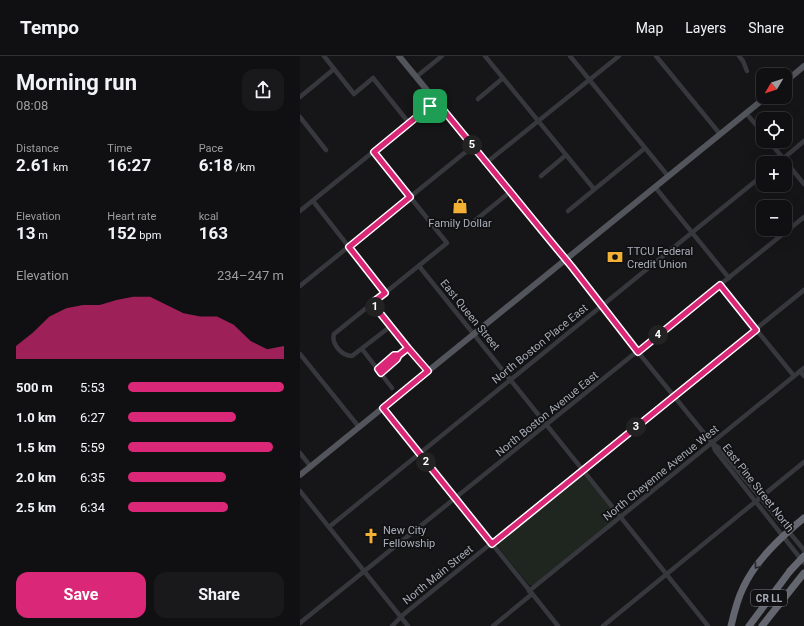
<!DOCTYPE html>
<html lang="en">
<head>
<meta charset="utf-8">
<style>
  :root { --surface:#101012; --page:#19191b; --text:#f1f3f6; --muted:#9c9d9f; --line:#303032; --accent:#db2777 }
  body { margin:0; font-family:Roboto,sans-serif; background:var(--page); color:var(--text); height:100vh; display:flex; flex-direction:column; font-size:15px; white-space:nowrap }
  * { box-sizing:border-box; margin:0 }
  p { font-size:13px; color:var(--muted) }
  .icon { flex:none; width:22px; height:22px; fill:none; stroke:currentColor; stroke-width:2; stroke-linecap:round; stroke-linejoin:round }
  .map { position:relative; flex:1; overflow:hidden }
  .drawer { display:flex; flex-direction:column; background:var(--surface); width:300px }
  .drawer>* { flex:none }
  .needle { width:26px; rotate:231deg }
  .buttons { position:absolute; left:456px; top:12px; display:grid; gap:8px }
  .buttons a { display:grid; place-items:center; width:36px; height:36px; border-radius:8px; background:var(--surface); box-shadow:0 4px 16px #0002,0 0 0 1px var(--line); font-size:20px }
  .pin { position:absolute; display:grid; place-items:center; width:34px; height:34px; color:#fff; margin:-17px; border-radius:8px; box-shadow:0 2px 6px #0006 }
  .km { position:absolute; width:20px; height:20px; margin:-10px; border-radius:50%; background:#222; color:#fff; font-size:11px; line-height:20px; text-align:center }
  .round { display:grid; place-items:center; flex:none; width:42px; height:42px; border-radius:12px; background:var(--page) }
  .head { display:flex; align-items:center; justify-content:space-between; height:68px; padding:0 16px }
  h1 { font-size:22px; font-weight:700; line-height:30px }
  .stats { display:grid; grid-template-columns:repeat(3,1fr); gap:6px; height:68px; padding:4px 16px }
  .stats div { display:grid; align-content:center }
  .stats b { font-size:17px; font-weight:700 }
  .stats small { font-size:11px; font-weight:400 }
  .stats p { font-size:11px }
  .chart { height:112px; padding:8px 16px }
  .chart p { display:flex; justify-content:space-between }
  .chart svg { width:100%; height:72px; margin-top:4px; fill:var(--accent); opacity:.7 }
  .cta { display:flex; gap:8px; margin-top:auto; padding:8px 16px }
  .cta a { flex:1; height:46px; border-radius:12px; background:var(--accent); color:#fff; font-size:16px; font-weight:700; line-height:46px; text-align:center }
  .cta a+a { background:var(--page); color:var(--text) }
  ul { padding:0 16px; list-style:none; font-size:13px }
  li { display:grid; grid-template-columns:64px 48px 1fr; align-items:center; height:30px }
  li i { height:10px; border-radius:5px; background:var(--accent) }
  header { display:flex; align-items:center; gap:24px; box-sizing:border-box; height:56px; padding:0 20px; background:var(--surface); border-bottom:1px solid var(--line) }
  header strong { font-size:19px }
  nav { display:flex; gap:22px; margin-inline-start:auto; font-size:14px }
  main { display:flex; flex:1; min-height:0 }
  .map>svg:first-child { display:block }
  .green { fill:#1e261f }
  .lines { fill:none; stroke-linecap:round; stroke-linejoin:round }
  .minor { stroke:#37383d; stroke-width:4.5 }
  .major { stroke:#53555c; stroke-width:6 }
  .highway { stroke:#63666e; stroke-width:7 }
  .highway-bridge { stroke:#63666e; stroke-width:7 }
  .oneway { stroke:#26262a }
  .route-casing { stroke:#fff; stroke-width:8 }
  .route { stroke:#db2777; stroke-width:5 }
  .labels { text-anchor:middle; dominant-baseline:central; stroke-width:3.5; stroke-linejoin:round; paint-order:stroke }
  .shield { fill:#111113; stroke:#7b7e86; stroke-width:1 }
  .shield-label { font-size:10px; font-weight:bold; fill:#a8adb8 }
  .poi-label { font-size:11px; fill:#a8adb8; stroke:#111113; text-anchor:start }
  .street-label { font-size:11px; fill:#a8adb8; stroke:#111113 }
</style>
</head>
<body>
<header>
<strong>Tempo</strong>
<nav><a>Map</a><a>Layers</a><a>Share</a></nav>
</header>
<main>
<section class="drawer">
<div class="head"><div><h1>Morning run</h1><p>08:08</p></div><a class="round"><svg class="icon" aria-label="share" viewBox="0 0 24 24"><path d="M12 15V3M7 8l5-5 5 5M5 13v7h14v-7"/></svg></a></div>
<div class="stats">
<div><p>Distance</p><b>2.61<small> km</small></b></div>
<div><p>Time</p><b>16:27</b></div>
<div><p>Pace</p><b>6:18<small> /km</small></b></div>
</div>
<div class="stats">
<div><p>Elevation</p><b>13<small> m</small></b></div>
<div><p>Heart rate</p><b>152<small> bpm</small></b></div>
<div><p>kcal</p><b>163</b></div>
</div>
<div class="chart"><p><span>Elevation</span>234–247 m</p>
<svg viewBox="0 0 160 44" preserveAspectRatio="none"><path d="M0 44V36L10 28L20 18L30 13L40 11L50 11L60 8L70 6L80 6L90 11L100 16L110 18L120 18L130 23L140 33L150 38L160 36V44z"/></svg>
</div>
<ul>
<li><b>500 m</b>5:53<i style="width:100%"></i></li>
<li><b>1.0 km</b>6:27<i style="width:69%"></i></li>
<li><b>1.5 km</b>5:59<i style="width:93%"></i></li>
<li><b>2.0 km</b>6:35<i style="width:63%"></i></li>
<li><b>2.5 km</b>6:34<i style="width:64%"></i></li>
</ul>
<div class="cta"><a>Save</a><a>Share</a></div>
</section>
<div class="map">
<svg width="504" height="570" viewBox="0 0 504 570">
  <rect width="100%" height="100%" fill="#161618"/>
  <polygon class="green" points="282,419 285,420 315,457 315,463 233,529 229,529 198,491 199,487"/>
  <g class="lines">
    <g class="minor">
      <polyline points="24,0 54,38 73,22 109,67"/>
      <polyline points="185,0 294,133"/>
      <polyline points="270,0 368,120"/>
      <polyline points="356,0 420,78"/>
      <polyline points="439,0 443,5 447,15"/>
      <polyline points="116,21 142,0"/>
      <polyline points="0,41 34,13"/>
      <polyline points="178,43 203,22"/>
      <polyline points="446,57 463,77"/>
      <polyline points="0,61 26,94"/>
      <polyline points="469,85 504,128"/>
      <path d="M74,96L147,187L34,278C31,288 42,300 52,300L91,270"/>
      <polyline points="186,107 319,0"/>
      <polyline points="478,107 504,85"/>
      <polyline points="241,120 266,99"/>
      <polyline points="355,131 429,222"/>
      <polyline points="13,145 85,237"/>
      <polyline points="0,155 136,45"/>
      <polyline points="268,155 345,92"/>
      <polyline points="167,171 210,136"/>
      <polyline points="266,204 338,296 412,387 419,392 504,494"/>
      <polyline points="119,210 408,570"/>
      <polyline points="420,229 494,320"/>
      <polyline points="0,230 173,90"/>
      <polyline points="72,247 128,315"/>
      <polyline points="62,293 92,332"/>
      <polyline points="0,298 59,371"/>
      <polyline points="77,313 94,299 99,299"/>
      <polyline points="500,315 504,320"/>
      <polyline points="81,317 97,303 99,299 108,292"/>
      <polyline points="83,352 258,570"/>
      <polyline points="413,389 415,394 504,507"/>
      <polyline points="0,397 11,411"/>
      <polyline points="0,435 108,570"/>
      <polyline points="29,471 463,119"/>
      <polyline points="229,535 504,312"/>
      <polyline points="0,567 504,161"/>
      <polyline points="92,570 104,558 504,234"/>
      <polyline points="193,570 232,538"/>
      <polyline points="303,570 504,406"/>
    </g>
    <g class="major">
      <polyline points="99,0 266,204"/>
      <polyline points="485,26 504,10"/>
      <polyline points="0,419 466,41"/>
    </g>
    <g class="highway">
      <path d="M431,570C434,557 437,544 443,532C456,504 481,481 504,462"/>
      <polyline points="449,570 490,515"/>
      <polyline points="462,570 504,517"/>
    </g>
    <polyline class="highway-bridge" points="490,515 504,500"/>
  </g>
  <defs><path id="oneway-chevron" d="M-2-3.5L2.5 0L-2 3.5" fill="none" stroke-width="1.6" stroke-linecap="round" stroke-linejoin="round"/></defs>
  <use class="oneway" href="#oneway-chevron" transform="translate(457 510) rotate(128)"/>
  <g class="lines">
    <defs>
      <polyline id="route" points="130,50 74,96 110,141 49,191 85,237 72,247 108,292 99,299 97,303 81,317 78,313 94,299 99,299 108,292 128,315 83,352 192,488 456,274 420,229 338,296 272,211 248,182 136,45 130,50"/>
    </defs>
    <use href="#route" class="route-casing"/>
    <use href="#route" class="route"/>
  </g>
  <defs>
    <symbol id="shop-bare" viewBox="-9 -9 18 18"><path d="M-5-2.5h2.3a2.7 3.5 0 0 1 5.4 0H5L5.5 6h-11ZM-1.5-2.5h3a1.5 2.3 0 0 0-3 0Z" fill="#f2b134" stroke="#111113" stroke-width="2.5" paint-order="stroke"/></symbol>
    <symbol id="bank-bare" viewBox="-9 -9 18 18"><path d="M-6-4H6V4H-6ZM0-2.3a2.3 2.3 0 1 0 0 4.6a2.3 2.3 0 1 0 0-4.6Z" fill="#f2b134" stroke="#111113" stroke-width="2.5" paint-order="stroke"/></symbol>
    <symbol id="church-bare" viewBox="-9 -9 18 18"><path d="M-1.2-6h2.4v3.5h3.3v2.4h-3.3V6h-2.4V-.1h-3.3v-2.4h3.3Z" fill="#f2b134" stroke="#111113" stroke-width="2.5" paint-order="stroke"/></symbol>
  </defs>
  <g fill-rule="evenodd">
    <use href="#shop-bare" x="149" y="139" width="22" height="22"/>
    <use href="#bank-bare" x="304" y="190" width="22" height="22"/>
    <use href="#church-bare" x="60" y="469" width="22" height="22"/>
  </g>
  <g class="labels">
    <rect class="shield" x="451" y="534" width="36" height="16" rx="3"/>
    <g class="shield-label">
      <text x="469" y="542">CR LL</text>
    </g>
    <g class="poi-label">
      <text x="160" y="167" text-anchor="middle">Family Dollar</text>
      <text x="327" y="195">TTCU Federal<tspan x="327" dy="13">Credit Union</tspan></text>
      <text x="83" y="474">New City<tspan x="83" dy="13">Fellowship</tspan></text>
    </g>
    <g class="street-label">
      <text transform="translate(170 259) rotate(51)">East Queen Street</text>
      <text transform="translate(240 288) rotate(-39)">North Boston Place East</text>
      <text transform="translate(247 358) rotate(-39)">North Boston Avenue East</text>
      <text transform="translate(361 417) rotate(-39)">North Cheyenne Avenue West</text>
      <text transform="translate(458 432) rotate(52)">East Pine Street North</text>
      <text transform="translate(138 519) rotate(-39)">North Main Street</text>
    </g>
  </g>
</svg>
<div class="buttons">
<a><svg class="needle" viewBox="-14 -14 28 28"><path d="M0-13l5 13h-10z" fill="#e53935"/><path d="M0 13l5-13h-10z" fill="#9c9d9f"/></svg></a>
<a><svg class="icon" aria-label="locate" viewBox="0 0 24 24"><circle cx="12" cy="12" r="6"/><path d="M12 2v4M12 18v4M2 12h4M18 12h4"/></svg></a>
<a>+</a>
<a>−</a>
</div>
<div class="pin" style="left:130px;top:50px;background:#1e9e55"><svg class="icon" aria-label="arrive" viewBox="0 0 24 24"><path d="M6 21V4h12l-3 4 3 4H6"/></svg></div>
<b class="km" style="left:75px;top:251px">1</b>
<b class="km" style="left:126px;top:406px">2</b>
<b class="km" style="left:336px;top:371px">3</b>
<b class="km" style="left:358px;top:279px">4</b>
<b class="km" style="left:172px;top:89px">5</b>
</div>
</main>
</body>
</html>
